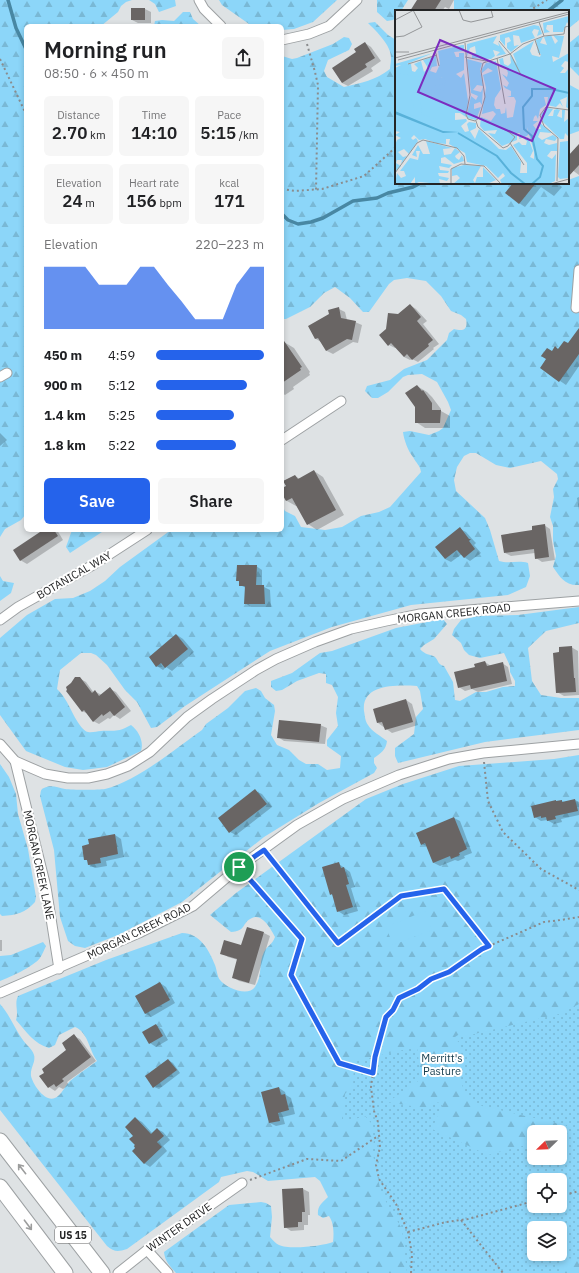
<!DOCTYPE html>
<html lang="en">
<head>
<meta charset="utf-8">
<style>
  :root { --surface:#fff; --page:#f6f6f6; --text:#202124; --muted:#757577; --accent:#2563eb }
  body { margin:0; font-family:"IBM Plex Sans",sans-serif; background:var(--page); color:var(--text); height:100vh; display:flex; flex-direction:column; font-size:15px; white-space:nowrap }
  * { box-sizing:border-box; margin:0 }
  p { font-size:13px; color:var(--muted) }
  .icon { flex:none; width:22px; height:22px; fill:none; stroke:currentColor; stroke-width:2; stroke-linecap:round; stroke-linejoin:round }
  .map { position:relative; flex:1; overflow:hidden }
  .details { position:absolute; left:24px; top:24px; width:260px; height:508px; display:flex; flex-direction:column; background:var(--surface); border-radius:6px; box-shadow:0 2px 6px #0003 }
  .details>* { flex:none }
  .needle { width:26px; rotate:247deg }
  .controls { position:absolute; left:527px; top:1125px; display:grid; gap:8px }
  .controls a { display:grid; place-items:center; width:40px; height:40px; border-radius:6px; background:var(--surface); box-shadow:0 2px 6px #0003; font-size:20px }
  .pin { position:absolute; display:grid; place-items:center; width:34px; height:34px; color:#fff; margin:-17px; border:2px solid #fff; border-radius:50%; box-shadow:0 1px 4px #0007 }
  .round { display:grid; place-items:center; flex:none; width:42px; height:42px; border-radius:6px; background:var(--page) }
  .headline { display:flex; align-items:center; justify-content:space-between; height:68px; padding:0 20px }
  h1 { font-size:22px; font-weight:600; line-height:30px }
  .stats { display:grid; grid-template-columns:repeat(3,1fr); gap:6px; height:68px; padding:4px 20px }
  .stats div { display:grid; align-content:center; border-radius:6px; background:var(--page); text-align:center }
  .stats b { font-size:17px; font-weight:600 }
  .stats small { font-size:11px; font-weight:400 }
  .stats p { font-size:11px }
  .chart { height:112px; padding:8px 20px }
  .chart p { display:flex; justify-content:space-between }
  .chart svg { width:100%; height:72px; margin-top:4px; fill:var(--accent); opacity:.7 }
  .action { display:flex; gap:8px; margin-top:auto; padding:8px 20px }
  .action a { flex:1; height:46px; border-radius:6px; background:var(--accent); color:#fff; font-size:16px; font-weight:600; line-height:46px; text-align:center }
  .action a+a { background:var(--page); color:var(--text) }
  ul { padding:0 20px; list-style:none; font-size:13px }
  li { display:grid; grid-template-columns:64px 48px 1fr; align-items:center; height:30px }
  li i { height:10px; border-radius:5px; background:var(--accent) }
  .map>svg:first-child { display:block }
  .green { fill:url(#green-dots); fill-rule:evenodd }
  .forest { fill:url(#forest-firs) }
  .pitch { fill:#8cd6f9 }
  .shadow { fill:#0003 }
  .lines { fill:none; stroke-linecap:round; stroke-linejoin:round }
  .stream { stroke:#4887a3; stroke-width:3.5 }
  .building { fill:#696564 }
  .minor-casing { stroke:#9da1a3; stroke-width:11 }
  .trunk-casing { stroke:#9da1a3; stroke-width:17 }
  .path { stroke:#8a8c8e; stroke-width:2; stroke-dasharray:2 3; stroke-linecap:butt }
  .minor { stroke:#fff; stroke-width:9 }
  .trunk { stroke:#fff; stroke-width:15 }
  .oneway { stroke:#9c9d9d }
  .route-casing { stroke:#fff; stroke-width:8 }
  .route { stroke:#2563eb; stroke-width:5 }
  .labels { text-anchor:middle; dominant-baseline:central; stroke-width:4; stroke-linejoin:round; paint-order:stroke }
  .shield { fill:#fff; stroke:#666667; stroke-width:1 }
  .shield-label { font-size:10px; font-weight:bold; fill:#242526 }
  .street-label { font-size:11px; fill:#242526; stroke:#fff }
  .park-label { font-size:11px; fill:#143c4d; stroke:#fff }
  .inset-river { fill:none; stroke:#58b1d9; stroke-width:2 }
  .inset-road { fill:none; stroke:#949698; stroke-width:1 }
  .view { fill:#7b2cbf; fill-opacity:0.15; stroke:#7b2cbf; stroke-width:2 }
  .inset-edge { fill:none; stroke:#242526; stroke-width:2 }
</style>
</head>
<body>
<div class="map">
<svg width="579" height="1273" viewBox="0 0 579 1273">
  <defs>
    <pattern id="green-dots" width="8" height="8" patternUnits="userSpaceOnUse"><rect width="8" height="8" fill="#8cd6f9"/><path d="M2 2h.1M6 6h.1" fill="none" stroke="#79b8d5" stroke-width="1.8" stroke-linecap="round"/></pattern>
    <pattern id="forest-firs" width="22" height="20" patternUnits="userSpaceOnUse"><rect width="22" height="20" fill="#8cd6f9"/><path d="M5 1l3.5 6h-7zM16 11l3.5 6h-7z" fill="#79b8d5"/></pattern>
  </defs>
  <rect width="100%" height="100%" fill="#dee2e4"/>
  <path class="green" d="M579,881V1273H378L307,998ZM534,1132H560V1158H534ZM534,1180H560V1206H534ZM534,1228H560V1254H534Z"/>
  <g class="forest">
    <polygon points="0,0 132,0 126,2 121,6 118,12 101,26 26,26 26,514 21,520 5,529 0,537"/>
    <polygon points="149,0 175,0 176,6 159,12 155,4"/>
    <polygon points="219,0 337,0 313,22 294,29 282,30 282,26 257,26 249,24 222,5"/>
    <polygon points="377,0 408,0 401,11 396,11 396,17 393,20 387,21 377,12"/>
    <polygon points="454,0 579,0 579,20 568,29 568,11 454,11"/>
    <polygon points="183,12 190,12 193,19 201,26 154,26 155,21 162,20 174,21"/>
    <path d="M375,22L388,35L396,40V183H568V180L579,176V585C565,586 560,577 553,567L556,556L553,541V526L550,517L554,497L553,489L558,479L557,474L541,461L510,468L496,465L476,453H470L464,456L457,467L454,480L456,491L485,518L490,530L499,561C509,564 518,560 528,563L530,576L526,587L508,595L411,605L332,627L270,651L185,706L157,727L151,728L137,702L125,690L107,665L96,655L91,653H81L60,670L57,689C60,692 63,695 65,699C70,706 79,730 88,732C92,733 97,731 101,731C116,730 116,733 131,725C139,731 144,742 141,751L107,767L83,770L65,767L26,751L0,715V638L27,615L55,599L73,598L90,591L105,581L120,567L171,530H282V505L285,511L295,516L301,527L325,530L342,527L361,516L379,512L390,507L421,472C420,465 416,463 413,457C408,451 404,440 403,432L410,431L429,435L439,431L443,428L451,410L448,402L437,382L422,374L408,375L403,377L388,392L378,398H372L365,391L367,386L390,380L404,369L427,360L447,340L449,333L454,329C464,332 468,329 466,319L461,315L451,311L441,296L426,281L407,278L394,280L389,284L369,312H363L350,298L335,287L324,293L310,307L286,319H282V56L292,59L297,58L333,44L344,37L349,38L352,44L349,50L328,60L324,71L327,77L344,87C361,83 376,80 390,69C390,66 391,62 391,59C392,46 377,32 368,23Z"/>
    <polygon points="579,35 579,76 568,65 568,44"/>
    <polygon points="568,84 579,90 579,131 568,135"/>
    <polygon points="72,530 105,530 70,553 66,547"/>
    <polygon points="0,576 3,581 14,583 11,593 0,601"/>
    <path d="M579,607V623L546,631L528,648L532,681L541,695L561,698H579V730L485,742L398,763L395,756V748L414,734L416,717L423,709L420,691L417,686C399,685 361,683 364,711C365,716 365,721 368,725C372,732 381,736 387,741C386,750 381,753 374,758V763L377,768L374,773L319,803L264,837L182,902L118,935L85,948L75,946L68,941L60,917L54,850L40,796C41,793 40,789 44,788C51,784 58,788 65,789C72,790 99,790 105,789C137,781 175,749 202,730L206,724L228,708L245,691L256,688L261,691L265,698L274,705L275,711L271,735L277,745L289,750L299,760L306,764H318L327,770L340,768L341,756L327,746V740L338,726L336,713L338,697L332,685L326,683V674L319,673L297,681L282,690L276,691L271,687V681L292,673L320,653L332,651L396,628L443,619L447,624L434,639L424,645L420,649C425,655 430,654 435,657C439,661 437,664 444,666L453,682L455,700L460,701L476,692H486L503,687L515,686V681L510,672V666L504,653L480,658L469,655L464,650L461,643L452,635L454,629L461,620L478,616L518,615Z"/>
    <path d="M579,755V1004L559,1014L470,1035H458L455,1037L456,1040L460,1043V1051L451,1056L455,1060L462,1063L463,1066L460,1077L463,1088L470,1099L482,1106L565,1125L569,1128V1133L560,1136V1132H534V1143L488,1155L432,1129L443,1103L432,1102L429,1109L388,1102L421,1079L417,1047L389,1053L354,1062L353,1085L345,1094L342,1119L348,1121L365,1116L371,1123L374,1140L372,1150L381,1193L402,1229L407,1273H176C170,1266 165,1262 164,1252L229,1205L261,1202L266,1203L271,1206L272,1217L270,1237C273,1240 276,1244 279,1245C289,1250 323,1246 333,1242C334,1234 334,1223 329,1216L323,1218L318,1215C317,1206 322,1203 328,1197L320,1181L315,1177L268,1181L253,1172L247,1171L221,1177L219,1182L127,1249C118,1252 114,1252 107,1246L0,1110V1004C11,1016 16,1033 27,1045C30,1048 33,1051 34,1055C36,1062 30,1068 31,1076C33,1085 47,1106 58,1096C63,1092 65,1086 70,1081C78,1074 88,1068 97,1061C89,1050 88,1032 75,1027L59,1035L55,1045L49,1048C34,1044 26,1031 16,1020C19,1011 14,1004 18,996L106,960L182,933C200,933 209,950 215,965C217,970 217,976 220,980C226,988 248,997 255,987C263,975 258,964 264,952C267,946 272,945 275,937C271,929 262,913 252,918C241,923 247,931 231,932L210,915L236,893L366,799L403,784L459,766L554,759Z"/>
    <path d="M0,764L9,777L16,794L18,814L28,849L36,897L35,902C25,913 17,915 2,916L0,914Z"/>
    <path d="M43,942L46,946C44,950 42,955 40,958C33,967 10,977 0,981V956L11,955Z"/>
    <polygon points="561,1258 579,1259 579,1273 561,1273"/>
  </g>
  <polygon class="pitch" points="425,911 432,930 393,945 386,927"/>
  <g class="shadow">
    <polygon points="418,0 454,0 449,9 445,7 442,11 411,11"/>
    <polygon points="145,9 151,12 151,23 138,23 132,20"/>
    <polygon points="365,43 371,47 381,61 371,68 373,71 348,86 342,83 357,52"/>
    <polygon points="579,145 579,175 568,167 568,157"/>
    <polygon points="514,183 557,183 562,187 554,196 541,187 525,207 519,203"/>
    <polygon points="410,305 416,309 427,321 423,324 439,344 433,348 434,349 418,362 412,359 410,360 404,357 396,347 395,348 389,345 398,315"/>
    <polygon points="339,309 345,312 347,320 355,322 362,325 358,343 353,342 333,354 327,351 321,342 316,339 309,327"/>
    <polygon points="579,339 579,366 566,385 541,368 552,352"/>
    <polygon points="284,342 294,348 310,372 309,373 310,375 293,387 294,389 285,395 282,393 282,344"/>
    <polygon points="417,386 427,392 432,397 441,409 441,411 450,416 450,428 425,428 416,422"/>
    <polygon points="0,433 7,440 0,446"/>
    <polygon points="314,471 323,477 344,515 317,530 308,524 298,505 296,506 287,501 282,492 282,489 287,486 295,476 300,479"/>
    <polygon points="579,497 579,510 577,498"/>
    <polygon points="544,525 550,529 555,560 542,562 536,558 535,553 511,556 505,553 533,531"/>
    <polygon points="460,529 466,532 474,541 476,543 474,545 481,553 470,561 464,557 462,554 451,562 445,559"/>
    <polygon points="45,530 57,530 63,540 27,564 20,560"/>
    <polygon points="256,566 262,570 262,586 270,590 271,607 251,607 245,603 246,588 240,585 240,582 237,580"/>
    <polygon points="177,635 183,639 194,652 172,671 166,667 163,670 157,666"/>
    <polygon points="571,647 578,651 579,695 564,696 557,692 560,653"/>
    <polygon points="485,662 491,666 502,663 508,667 512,684 478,692 472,689 465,691 459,687 476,668"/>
    <polygon points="79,678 86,682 94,693 96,692 102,695 110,689 116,692 131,711 120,719 114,715 110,719 108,718 99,724 93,721 88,714 82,711"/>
    <polygon points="406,700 412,704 418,725 392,733 378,723"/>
    <polygon points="320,725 327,728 325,744 284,741 278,737"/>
    <polygon points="255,791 262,794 272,807 236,835 230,832"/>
    <polygon points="575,800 579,802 579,815 561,819 562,822 554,824 547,820 541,821 535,817 558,802 562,801 564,802"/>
    <polygon points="454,818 460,821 472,853 464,856 465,858 458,861 455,860 440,866 434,863 428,847 422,844"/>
    <polygon points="115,835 121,839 124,857 106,861 107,866 95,868 89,865 88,861 85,859"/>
    <polygon points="339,864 350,872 355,887 351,888 358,911 344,915 338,911 334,896 331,894"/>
    <polygon points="264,933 270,936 255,985 239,981 233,977 238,960 228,957 222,953 242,946"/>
    <rect x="0" y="940" width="2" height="11"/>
    <polygon points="160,983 166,987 175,1003 151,1017 145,1013"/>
    <polygon points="156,1025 162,1029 168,1040 156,1047 150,1043"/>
    <polygon points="74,1036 80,1039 96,1061 67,1082 69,1085 63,1089 59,1087 55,1091 49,1087"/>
    <polygon points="168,1060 173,1063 180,1073 159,1089 154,1087"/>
    <polygon points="279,1088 285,1092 286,1095 291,1098 295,1114 283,1117 285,1124 276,1126 270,1123"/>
    <polygon points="135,1118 142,1122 152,1133 157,1129 163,1132 170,1140 163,1146 167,1151 150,1167 144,1163 137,1148 134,1136"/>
    <polygon points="303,1189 309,1192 310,1215 308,1215 308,1225 304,1225 304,1230 291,1231 285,1227"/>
  </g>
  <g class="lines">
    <g class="stream">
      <polyline points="8,0 16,28 26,49"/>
      <polyline points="548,11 562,0"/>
      <polyline points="282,214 288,220 298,224 311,222 323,218 353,201 377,198 388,193 413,187 421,183"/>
    </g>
  </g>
  <g class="building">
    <polygon points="417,0 441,0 434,11 410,11"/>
    <rect x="131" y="8" width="14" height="12"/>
    <polygon points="365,42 375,58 365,64 367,67 342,83 332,68 356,52 354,49"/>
    <polygon points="579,144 579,165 568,177 568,156"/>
    <polygon points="513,183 536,183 519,204 505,193"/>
    <polygon points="410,304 421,317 417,321 433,340 428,344 429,346 412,360 407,354 404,357 391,343 388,346 379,335 386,329 388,313 398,314"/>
    <polygon points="339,307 341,318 356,321 352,340 347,339 326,351 318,338 315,339 308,326 329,314 328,310"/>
    <polygon points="579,328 579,354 559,382 540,368 546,359 541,356 547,348 552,351 555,346 558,349 564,341 568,343"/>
    <polygon points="282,338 302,367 300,368 301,370 282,383"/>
    <polygon points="417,385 422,391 423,390 432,403 432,410 441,410 440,423 415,423 415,407 405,393"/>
    <polygon points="314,470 336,510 307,525 292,498 286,501 282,494 282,488 286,486 283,481 295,475 298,479"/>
    <polygon points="545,524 549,557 535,559 534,549 504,553 501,535 532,530 532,526"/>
    <polygon points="460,527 469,539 471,539 469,541 475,549 464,558 457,550 445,559 435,547"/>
    <polygon points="43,530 54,530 58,536 20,561 13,550"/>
    <polygon points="237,565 257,565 256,585 264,585 265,604 244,604 245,586 239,586 239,581 236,581"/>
    <polygon points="176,634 188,649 165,668 161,663 156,667 149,657"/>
    <polygon points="572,646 574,678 575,678 576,692 556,693 553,653 559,652 559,647"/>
    <polygon points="485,661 487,666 503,662 507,681 471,689 470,685 458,688 454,672 475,667 474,664"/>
    <polygon points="75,677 80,677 92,693 95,690 99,696 110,687 125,707 114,716 110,711 103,716 102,714 93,722 84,710 82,712 66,691 67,690 66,687 71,683"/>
    <polygon points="406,699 413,722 385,730 382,722 377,723 373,709"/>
    <polygon points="279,720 321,724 319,742 277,738"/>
    <polygon points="255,789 267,804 229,833 218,818"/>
    <polygon points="575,799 578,811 555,816 556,819 547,821 546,817 541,818 541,816 534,818 531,806 556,800 556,801 562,800 562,802"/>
    <polygon points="454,817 467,849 459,853 460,855 451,859 450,856 433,863 425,843 421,845 416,833"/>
    <polygon points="115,834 118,854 100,858 101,863 88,865 87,860 84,860 82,846 89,844 88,839"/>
    <polygon points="339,862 341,868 344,867 349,884 346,885 353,907 337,912 332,894 330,895 322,867"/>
    <polygon points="247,927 264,932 249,983 232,978 237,959 220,954 224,940 241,945"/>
    <polygon points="160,982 170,1000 145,1014 135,996"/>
    <polygon points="156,1024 163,1036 149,1044 142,1032"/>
    <polygon points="74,1034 91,1057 62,1079 64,1081 56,1087 54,1084 48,1088 39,1076 44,1073 42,1069 66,1050 62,1043"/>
    <polygon points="168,1059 177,1070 153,1088 145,1076"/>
    <polygon points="279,1087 281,1095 285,1094 289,1110 278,1113 280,1121 269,1123 261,1092"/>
    <polygon points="135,1117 151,1134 157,1128 164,1136 157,1142 162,1147 144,1164 132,1151 135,1148 134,1146 135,1145 129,1139 133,1136 125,1127"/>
    <polygon points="303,1188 305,1212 302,1212 302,1222 298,1222 298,1227 284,1228 282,1189"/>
  </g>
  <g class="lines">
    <defs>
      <g id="minor">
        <polyline points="199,0 204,9 221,26"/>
        <polyline points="282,40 309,34 329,26 357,0"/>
        <polyline points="576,308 579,270"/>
        <polyline points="0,377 7,373"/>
        <polyline points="282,440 341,401"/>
        <polyline points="0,620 18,607 93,565 147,530"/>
        <polyline points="0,744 15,761 45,774 68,778 88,778 107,774 128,766 150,752 187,717 212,699 256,670 276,659 315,642 351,629 386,621 420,614 579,601"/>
        <polyline points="15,761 46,887 59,969"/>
        <polyline points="0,993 139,933 193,906 239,867 297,825 343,799 399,775 449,759 483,753 579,744"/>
        <polyline points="147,1250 168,1273"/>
        <polyline points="118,1273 147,1250 242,1183"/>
      </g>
      <g id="trunk">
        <polyline points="0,1141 102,1273"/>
        <polyline points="0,1187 65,1273"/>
      </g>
    </defs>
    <use href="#minor" class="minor-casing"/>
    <use href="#trunk" class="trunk-casing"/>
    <g class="path">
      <polyline points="529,11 547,0"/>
      <polyline points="307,44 315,72 318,85 316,190"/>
      <polyline points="0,59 26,114"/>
      <polyline points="282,189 295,191 322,189 364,176 396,147"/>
      <polyline points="484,762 488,801 503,832 541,869 579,890"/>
      <polyline points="270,857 338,943 401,896 444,889 489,946"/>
      <polyline points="245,874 302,939 291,975 339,1063 373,1073"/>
      <polyline points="250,1180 307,1159 341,1161 378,1136"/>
      <polyline points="560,1196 579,1191"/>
      <polyline points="461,1220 503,1273"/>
      <polyline points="408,1232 446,1222 468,1219 534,1201"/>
      <polyline points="411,1273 412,1254 408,1232 396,1204 379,1179 376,1165 380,1147 378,1122 374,1111 371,1087 375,1057 385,1017 393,1010 399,998 418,989 431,979 449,972 482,949 544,922 561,920 579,917"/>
    </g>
    <use href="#minor" class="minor"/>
    <use href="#trunk" class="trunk"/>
  </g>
  <defs><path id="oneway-shaft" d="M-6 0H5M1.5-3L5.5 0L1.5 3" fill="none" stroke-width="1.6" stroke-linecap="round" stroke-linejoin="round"/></defs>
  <g class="oneway">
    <use href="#oneway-shaft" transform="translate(22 1169) rotate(-128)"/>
    <use href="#oneway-shaft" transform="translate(28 1225) rotate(53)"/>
  </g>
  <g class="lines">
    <defs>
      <polygon id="route" points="264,850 338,943 401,896 444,889 489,946 482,949 449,972 431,979 418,989 399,998 393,1010 386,1017 375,1057 373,1073 339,1063 291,975 302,939 239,867"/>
    </defs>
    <use href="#route" class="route-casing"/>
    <use href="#route" class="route"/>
  </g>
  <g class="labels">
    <rect class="shield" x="55" y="1227" width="36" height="16" rx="3"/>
    <g class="shield-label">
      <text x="73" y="1235">US 15</text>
    </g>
    <g class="street-label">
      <text transform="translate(74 575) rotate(-30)">BOTANICAL WAY</text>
      <text transform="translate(454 613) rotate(-6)">MORGAN CREEK ROAD</text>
      <text transform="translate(39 865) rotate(78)">MORGAN CREEK LANE</text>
      <text transform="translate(139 931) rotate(-26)">MORGAN CREEK ROAD</text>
      <text transform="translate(179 1227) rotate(-35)">WINTER DRIVE</text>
    </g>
    <g class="park-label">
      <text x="442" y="1058">Merritt's<tspan x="442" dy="13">Pasture</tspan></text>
    </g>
  </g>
  <g transform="translate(395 10)">
    <rect width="174" height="174" fill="#dee2e4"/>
    <path d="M0,60L58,69V123L0,104Z" fill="#8cd6f9"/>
    <path d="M174,6V15L172,12L168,22H158V15H152L151,19L155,22L149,23L148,13ZM139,15L144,16L147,24L142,26L144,20L139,19L137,22L140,28L126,33L124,26L118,25L119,36L124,35L116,42L112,38V33L116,31L114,27L110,28V36L105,30V25ZM156,25L160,34L163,31L158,25L169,26L164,48L157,46L158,52L174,43V52L170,51L166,56L169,58L165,63H170L174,58V99L171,97L172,87L165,90L168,97L165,93L161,97L152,95L153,87H149L151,95L145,99L143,109L141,105L139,107L138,111H143L138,115L141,119H146L144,112L157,123L145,122L143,127L147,130L158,125L162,128L160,131L151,129L149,133L154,135L162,133V141H156L152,146L157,149L161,144L160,171L154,174H107L105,170L110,166L108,163L103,168L91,156L72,152L70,143L54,134L55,129H51V134L41,133L30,129L24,130L19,125L16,128L18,130L21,128L23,131L14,144L9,139L3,142L8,147L12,146L6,154L7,150H2L1,153L6,156L0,162V135L2,130L6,128L0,125L5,122L0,121V100L23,107V99L19,98L16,87L21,80L25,81L22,87L27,96L26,104L41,109L40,105L47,93L49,81L43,79L36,87L37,79L42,75L44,77L46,72L49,76L51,70L46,67L44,70L0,63V58L6,55L0,56V54L38,43L12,54H16L17,61L20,62L23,58L19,54L26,51L29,62L33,58L28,50L41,46L42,56L37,57L35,61L41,63L45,54L43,41L67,35H69V41L59,42L61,47H64V43H69V60L61,64L66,68L69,63L73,91L71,107L65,103H60V110L71,109L72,111L66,116L70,122L74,121L72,114L74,112L81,113V118L75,121L80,129L84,119L104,139L111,140L116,136L126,152L125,163H132V153L118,135L124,132L127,135H131L132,131L129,129L133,127L138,141L135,147L139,149V142L132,117L133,125L130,127L124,129L125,123H122V130L107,136L93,123L100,124L102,120L89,121L85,116L86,107L96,111L101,104L98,101L87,104L91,78L88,65L98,61L93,58L87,63V59L91,53L101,51L106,79L100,88L99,95L101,99H105L106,104L110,103L111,97L112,108L118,107L121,91L119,87H112L116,86V81L110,78L108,75L112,77L114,73L107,64L112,67L113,63L111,57H106L104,49L108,48L109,54L113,56L116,53L115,45L122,54L118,44L139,31L135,41L137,45L145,47L146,44L143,43L141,30L148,27L145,33L152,35L149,27ZM102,26L98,33L104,36L103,32L111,44L101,46L105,42L98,40L100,46L96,49L77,48V44L81,43L80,36L75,38L72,46V34ZM72,49L87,53L85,60L88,76L82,75L78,80L86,82L88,77L87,95L85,92L79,94V99L86,97L81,110L72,108V104L76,86L81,90L83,86L76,83ZM152,98L158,99L153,106H158L159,100L162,99L165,100L162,106L167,108V100H170L169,112L174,108V168L165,169L163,167L165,132L173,131V126L170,123L169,129H165L148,112L146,104ZM31,131L57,138L48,139L49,145L56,144L60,138L65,142L60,146L61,148L64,150L67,145L69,151L59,154L50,147L46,148V153L57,155L54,158L44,156L45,160L54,161L53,163H43L44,166L54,168L52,171L44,169L45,174L24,172L20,174V167L15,174H0L2,163L6,168L11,166L9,161H5L15,148L23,150L25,141H21L22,147L17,145L23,135L28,144H35ZM69,155L86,156L78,170L80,173L82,167H88V157L101,170L92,174H58L65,168L62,165L57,166V158Z" fill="#8cd6f9"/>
    <path d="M0,101L48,121L64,122L48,123L0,104Z" fill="#58b1d9"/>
    <path class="inset-river" d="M63,123L102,146L116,163L130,174M137,174L145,167L148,156L142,149L137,126L129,119L128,97L137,86V79H156L174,83"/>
    <path class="inset-road" d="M64,0L68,10L76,12L98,7L96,0M0,10L19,0M144,12L149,26M0,27L9,26L27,17L18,0M140,30L145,45M104,31L116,45L126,65M70,33L75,85L71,105L73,109L80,111L84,108L90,87L86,61L88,53L115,44L128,34L149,26L169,24L170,17L174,16M40,40L44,56M0,42H14M70,47L91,51M0,48L174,2M102,48L110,94M3,50L174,4M13,54L42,45M81,111L83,117L108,138M115,133L129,155M108,138L113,136L120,127L110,119M0,163L22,133L28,130L62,138L69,146L70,154M162,171L163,128L149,116L145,105L151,97L174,100M56,174V159L66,154L89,156L106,174M156,174L174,169"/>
    <path class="view" d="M45,30L160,79L137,131L23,82Z"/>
    <rect width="174" height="174" class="inset-edge"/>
  </g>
</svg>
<div class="controls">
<a><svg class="needle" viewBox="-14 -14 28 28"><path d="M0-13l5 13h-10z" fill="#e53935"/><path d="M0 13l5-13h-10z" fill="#757577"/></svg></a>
<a><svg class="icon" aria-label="locate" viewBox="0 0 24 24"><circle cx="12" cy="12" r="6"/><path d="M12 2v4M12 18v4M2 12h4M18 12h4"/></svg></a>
<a><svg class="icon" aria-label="layers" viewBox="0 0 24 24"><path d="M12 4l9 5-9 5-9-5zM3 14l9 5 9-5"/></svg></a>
</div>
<div class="pin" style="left:239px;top:867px;background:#1e9e55"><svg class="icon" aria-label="arrive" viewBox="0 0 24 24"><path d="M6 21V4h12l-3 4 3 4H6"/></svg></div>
<section class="details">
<div class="headline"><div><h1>Morning run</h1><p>08:50 · 6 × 450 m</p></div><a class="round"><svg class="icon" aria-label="share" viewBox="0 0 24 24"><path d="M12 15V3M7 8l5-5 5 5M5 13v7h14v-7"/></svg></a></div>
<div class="stats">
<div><p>Distance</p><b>2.70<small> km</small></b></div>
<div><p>Time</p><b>14:10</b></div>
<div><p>Pace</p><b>5:15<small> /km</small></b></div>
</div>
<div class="stats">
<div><p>Elevation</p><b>24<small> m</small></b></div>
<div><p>Heart rate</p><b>156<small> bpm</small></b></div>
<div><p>kcal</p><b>171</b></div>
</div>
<div class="chart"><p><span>Elevation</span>220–223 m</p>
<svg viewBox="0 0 160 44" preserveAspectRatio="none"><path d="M0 44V6L10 6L20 6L30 6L40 17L50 17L60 17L70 6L80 6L90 17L100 27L110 38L120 38L130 38L140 17L150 6L160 6V44z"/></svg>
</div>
<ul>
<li><b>450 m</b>4:59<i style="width:100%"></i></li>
<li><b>900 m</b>5:12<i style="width:84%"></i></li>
<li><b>1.4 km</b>5:25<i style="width:72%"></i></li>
<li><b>1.8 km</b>5:22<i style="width:74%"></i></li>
</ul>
<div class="action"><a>Save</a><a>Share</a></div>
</section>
</div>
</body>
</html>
